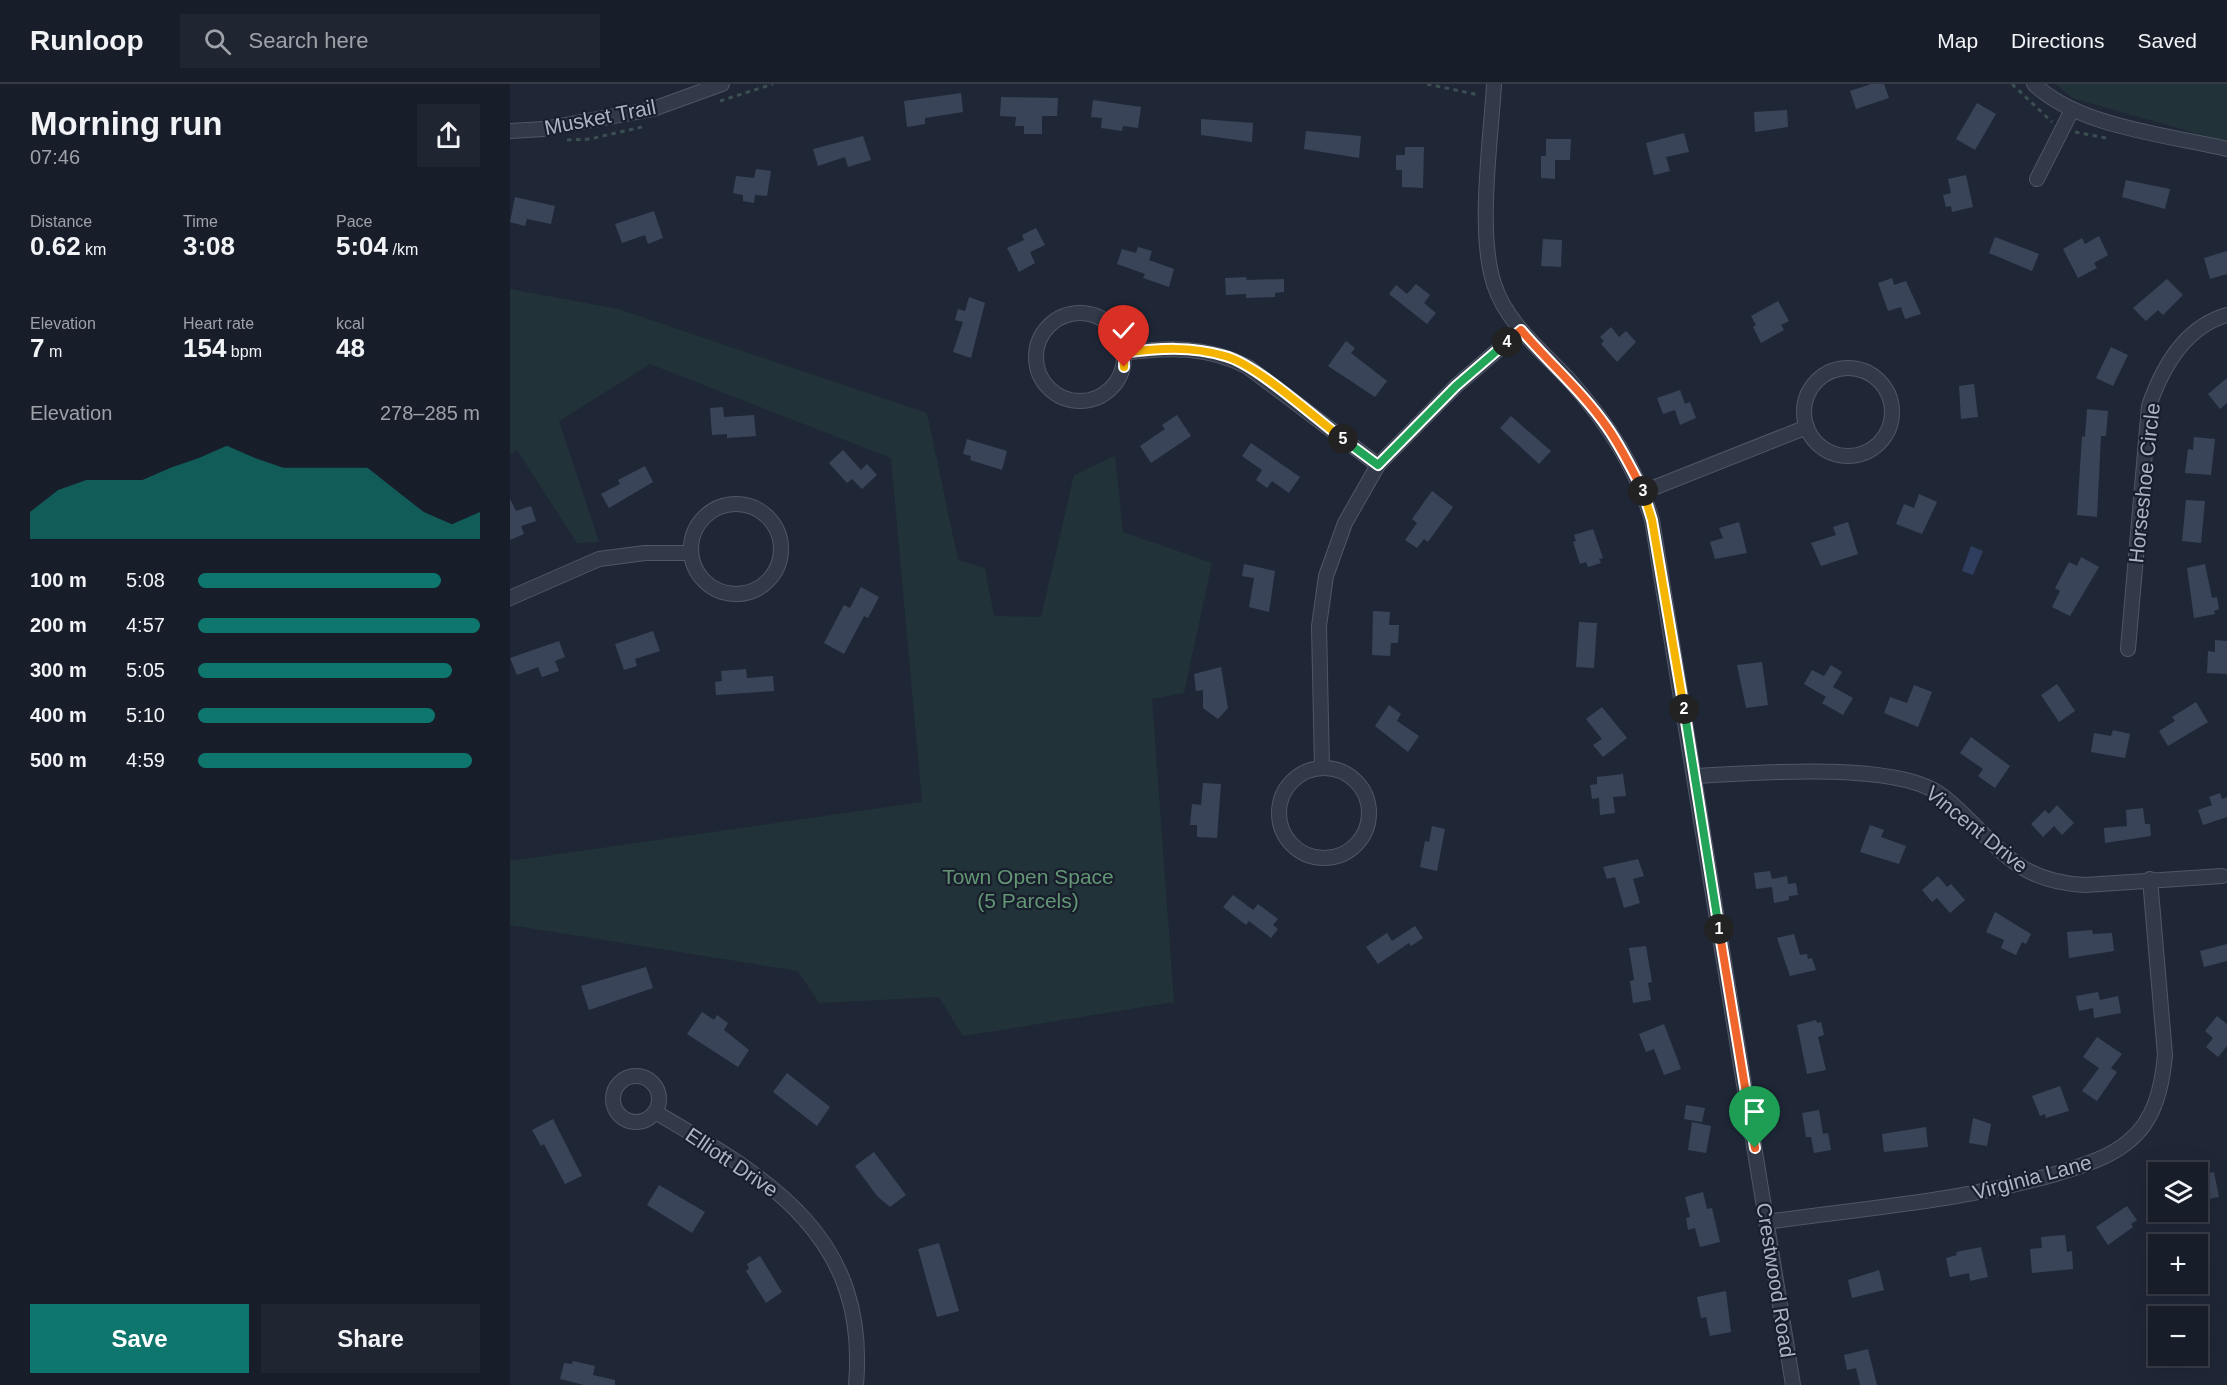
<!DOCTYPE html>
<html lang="en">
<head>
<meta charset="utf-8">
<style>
  :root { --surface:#171d29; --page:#202631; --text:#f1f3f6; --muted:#9ea2a8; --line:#363b46; --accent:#0f766e }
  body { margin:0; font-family:Arial,sans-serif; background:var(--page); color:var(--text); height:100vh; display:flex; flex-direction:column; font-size:22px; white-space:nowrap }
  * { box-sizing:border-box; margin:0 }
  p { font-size:20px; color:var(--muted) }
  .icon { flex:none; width:33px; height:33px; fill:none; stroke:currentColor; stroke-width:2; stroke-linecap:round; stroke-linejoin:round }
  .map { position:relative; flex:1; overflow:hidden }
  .side { display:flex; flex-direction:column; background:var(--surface); width:510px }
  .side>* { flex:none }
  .tools { position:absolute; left:1638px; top:1078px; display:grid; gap:12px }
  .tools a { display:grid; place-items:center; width:60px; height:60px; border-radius:0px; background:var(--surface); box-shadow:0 6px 24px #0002,0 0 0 2px var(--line); font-size:30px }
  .pin { position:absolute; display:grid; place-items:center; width:51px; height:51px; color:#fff; margin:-62px -26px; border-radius:50% 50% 50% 0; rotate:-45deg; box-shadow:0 0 6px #0007 }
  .pin .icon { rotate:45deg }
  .km { position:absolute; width:30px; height:30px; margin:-15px; border-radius:50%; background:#222; color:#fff; font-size:16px; line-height:30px; text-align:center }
  .round { display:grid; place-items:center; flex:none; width:63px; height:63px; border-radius:0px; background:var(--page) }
  .head { display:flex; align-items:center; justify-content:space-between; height:102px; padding:0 30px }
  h1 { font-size:33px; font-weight:800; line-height:45px }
  .metrics { display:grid; grid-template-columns:repeat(3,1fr); gap:9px; height:102px; padding:6px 30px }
  .metrics div { display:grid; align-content:center }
  .metrics b { font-size:26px; font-weight:800 }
  .metrics small { font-size:16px; font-weight:400 }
  .metrics p { font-size:16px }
  .chart { height:168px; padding:12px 30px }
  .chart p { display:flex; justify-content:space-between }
  .chart svg { width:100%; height:108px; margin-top:6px; fill:var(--accent); opacity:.7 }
  .action { display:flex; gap:12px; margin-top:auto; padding:12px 30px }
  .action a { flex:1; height:69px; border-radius:0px; background:var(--accent); color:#fff; font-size:24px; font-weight:800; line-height:69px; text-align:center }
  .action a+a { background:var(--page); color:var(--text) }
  ul { padding:0 30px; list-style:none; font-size:20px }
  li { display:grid; grid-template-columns:96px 72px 1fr; align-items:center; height:45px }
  li i { height:15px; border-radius:8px; background:var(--accent) }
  header { display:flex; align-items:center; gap:36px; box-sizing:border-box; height:84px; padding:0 30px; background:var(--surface); border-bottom:2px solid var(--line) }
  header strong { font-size:28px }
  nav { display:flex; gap:33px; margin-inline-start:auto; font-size:21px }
  .search { width:420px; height:54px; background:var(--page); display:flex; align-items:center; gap:15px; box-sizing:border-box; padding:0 21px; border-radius:0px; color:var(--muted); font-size:22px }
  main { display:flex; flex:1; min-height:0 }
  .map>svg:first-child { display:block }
  .green { fill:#213338 }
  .water { fill:#2f3e5e }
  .building { fill:#3a4458 }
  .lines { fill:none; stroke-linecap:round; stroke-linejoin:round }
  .street-casing { stroke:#505666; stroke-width:16 }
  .path { stroke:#3b4f53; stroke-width:3; stroke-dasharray:4.5 4.5; stroke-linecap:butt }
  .street { stroke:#323948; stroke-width:14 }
  .split-1-casing { stroke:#fff; stroke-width:12 }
  .split-2-casing { stroke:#fff; stroke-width:12 }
  .split-3-casing { stroke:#fff; stroke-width:12 }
  .split-4-casing { stroke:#fff; stroke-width:12 }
  .split-5-casing { stroke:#fff; stroke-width:12 }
  .split-6-casing { stroke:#fff; stroke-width:12 }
  .split-1 { stroke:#f0652b; stroke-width:8 }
  .split-2 { stroke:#22a559; stroke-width:8 }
  .split-3 { stroke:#f5b400; stroke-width:8 }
  .split-4 { stroke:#f0652b; stroke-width:8 }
  .split-5 { stroke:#22a559; stroke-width:8 }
  .split-6 { stroke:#f5b400; stroke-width:8 }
  .labels { text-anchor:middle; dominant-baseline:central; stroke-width:4.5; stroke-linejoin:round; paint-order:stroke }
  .street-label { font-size:21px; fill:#acb3c5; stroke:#181e2c }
  .park-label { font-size:21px; fill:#639674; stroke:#181e2c }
</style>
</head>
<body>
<header>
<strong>Runloop</strong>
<div class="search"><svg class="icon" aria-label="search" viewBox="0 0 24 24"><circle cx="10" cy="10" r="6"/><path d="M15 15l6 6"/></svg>Search here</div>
<nav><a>Map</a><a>Directions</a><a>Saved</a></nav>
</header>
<main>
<section class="side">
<div class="head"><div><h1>Morning run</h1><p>07:46</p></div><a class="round"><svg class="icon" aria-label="share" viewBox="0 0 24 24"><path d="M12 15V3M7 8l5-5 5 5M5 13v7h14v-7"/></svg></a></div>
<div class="metrics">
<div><p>Distance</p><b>0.62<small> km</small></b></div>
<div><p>Time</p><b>3:08</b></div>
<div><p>Pace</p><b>5:04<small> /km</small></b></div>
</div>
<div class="metrics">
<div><p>Elevation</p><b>7<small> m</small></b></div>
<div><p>Heart rate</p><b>154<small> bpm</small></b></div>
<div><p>kcal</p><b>48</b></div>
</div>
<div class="chart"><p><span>Elevation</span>278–285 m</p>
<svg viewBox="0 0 160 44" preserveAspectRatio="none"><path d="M0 44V33L10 24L20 20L30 20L40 20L50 15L60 11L70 6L80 11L90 15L100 15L110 15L120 15L130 24L140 33L150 38L160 33V44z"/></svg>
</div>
<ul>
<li><b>100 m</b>5:08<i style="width:86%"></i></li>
<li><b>200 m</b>4:57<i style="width:100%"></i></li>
<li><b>300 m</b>5:05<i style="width:90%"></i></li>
<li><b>400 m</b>5:10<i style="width:84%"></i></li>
<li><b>500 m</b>4:59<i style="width:97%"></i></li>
</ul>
<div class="action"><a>Save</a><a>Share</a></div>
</section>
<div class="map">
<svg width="1717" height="1301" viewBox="0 0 1717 1301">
  <rect width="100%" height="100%" fill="#1f2737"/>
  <g class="green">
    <polygon points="1546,0 1717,0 1717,58 1562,14"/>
    <polygon points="0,205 108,225 417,329 448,476 475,484 484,532 531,533 564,391 605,372 613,448 702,479 674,609 642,615 664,918 453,952 429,913 309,919 288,887 0,841 0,777 412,718 381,374 140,280 49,337 89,458 67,459 7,366 0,370"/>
  </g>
  <polygon class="water" points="1461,462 1473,467 1463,491 1452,487"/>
  <g class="building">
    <polygon points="1361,0 1374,0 1379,14 1346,25 1340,7"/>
    <polygon points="451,9 453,28 415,34 415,40 397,43 394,17"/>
    <polygon points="491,13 548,14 547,32 532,32 532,50 514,50 514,42 505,42 506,33 490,32"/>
    <polygon points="583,16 631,23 628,44 613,42 612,47 591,44 592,34 581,33"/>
    <polygon points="1467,19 1486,30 1465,66 1446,55"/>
    <polygon points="1277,26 1278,43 1245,48 1244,28"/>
    <polygon points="691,35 743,39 742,58 691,51"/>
    <polygon points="796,47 851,52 849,74 794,65"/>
    <polygon points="1174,49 1179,68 1156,73 1160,87 1144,91 1136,59"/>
    <polygon points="353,52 361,76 338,83 335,73 308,82 303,65"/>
    <polygon points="1036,55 1061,55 1060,76 1045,76 1045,95 1031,94 1031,72 1036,72"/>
    <polygon points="895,63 914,63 913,104 892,103 892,86 886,86 886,71 895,71"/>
    <polygon points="246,85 261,87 257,112 245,111 244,119 233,117 233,111 223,109 226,92 244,94"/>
    <polygon points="1456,91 1463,123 1442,128 1441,122 1436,123 1433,111 1441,109 1438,95"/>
    <polygon points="1616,96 1660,105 1655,125 1612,113"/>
    <polygon points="5,113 45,122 41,140 17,135 15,142 0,138"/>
    <polygon points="144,127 153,154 138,160 135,151 112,159 105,140"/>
    <polygon points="526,144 535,161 520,168 525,179 509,188 497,164 514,156 512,151"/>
    <polygon points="1589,152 1598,171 1584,179 1587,184 1568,194 1553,165 1572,154 1575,160"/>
    <polygon points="1485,153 1529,170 1522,187 1479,169"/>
    <polygon points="1033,155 1052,156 1051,183 1031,182"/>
    <polygon points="628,163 642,167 639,176 664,185 659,203 633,194 635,190 607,180 612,165 626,169"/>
    <polygon points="1717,167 1717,190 1700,195 1694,174"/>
    <polygon points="736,193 737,196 774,195 774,208 765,209 765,213 736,214 736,210 716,211 715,194"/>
    <polygon points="1382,194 1384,201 1396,197 1411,230 1395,235 1391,223 1378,227 1368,199"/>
    <polygon points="1657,195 1673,211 1653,231 1648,226 1636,237 1623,224"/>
    <polygon points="906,200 920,211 914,219 926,229 917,240 879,210 886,201 897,210"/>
    <polygon points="459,213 475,219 461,274 443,268 453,238 445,236 448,225 455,227"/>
    <polygon points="1268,217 1279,237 1271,241 1274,246 1251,259 1243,243 1246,241 1241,232"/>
    <polygon points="1101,243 1109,253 1116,247 1126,258 1107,278 1091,260 1094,257 1090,253"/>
    <polygon points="836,257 845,264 841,269 877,297 865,313 818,282"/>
    <polygon points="1601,263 1618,271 1603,302 1586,294"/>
    <polygon points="1717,294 1717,319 1710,325 1698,310"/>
    <polygon points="1464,300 1468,333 1451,335 1449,302"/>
    <polygon points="1170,306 1175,320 1180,318 1186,334 1170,341 1165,326 1153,330 1147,314"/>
    <polygon points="213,323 214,333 244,331 246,352 217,354 217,350 202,351 200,324"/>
    <polygon points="1577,325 1598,327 1596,352 1591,352 1587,433 1567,431 1572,352 1575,353"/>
    <polygon points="667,331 681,352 641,379 630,362 655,345 652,341"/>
    <polygon points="1001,332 1041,367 1029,380 990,344"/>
    <polygon points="1684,353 1705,355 1701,391 1675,389 1678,365 1683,366"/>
    <polygon points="457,355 497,367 492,386 460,376 461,372 453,370"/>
    <polygon points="741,359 790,393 779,409 762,397 757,404 746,396 752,386 732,372"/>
    <polygon points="333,366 351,386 357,380 367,391 352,405 342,395 337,399 319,379"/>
    <polygon points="135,382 143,398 99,424 91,410 110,400 108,396"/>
    <polygon points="922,407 943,423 918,458 914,455 907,464 895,456 907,439 902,435"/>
    <polygon points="1409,410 1427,418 1412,450 1386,440 1394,420 1404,424"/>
    <polygon points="0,415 6,427 21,422 26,437 11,442 14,450 0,456"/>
    <polygon points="1676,416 1695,417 1691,459 1672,457"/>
    <polygon points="1229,438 1237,469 1205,475 1200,458 1213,454 1209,444"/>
    <polygon points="1338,438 1348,470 1311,482 1301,459 1326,451 1323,443"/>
    <polygon points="1083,445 1093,474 1089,475 1091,479 1078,483 1076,478 1070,480 1063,458 1066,457 1064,451"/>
    <polygon points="1571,473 1589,483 1560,532 1542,523 1550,507 1545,504 1559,478 1567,482"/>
    <polygon points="734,480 765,487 759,528 739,523 744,494 732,492"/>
    <polygon points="1695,480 1702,514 1707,513 1709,525 1704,527 1705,530 1684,534 1677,484"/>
    <polygon points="351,503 369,513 358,534 354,532 334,570 314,559 334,521 340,524"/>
    <polygon points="863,527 880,528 879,541 889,541 888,559 881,559 880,572 862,571"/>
    <polygon points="1069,538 1087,539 1084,584 1066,583"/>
    <polygon points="143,547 150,567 125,575 127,582 114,586 105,560"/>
    <polygon points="1705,556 1717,557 1717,590 1697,589 1698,567 1705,568"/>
    <polygon points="49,557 55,573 45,577 49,587 32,593 28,583 7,591 0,574"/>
    <polygon points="1252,578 1258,621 1236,624 1227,581"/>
    <polygon points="1321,581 1332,588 1323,603 1343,614 1333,631 1312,619 1316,613 1294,600 1302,586 1314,592"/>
    <polygon points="711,583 718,624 708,635 693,624 693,606 686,607 684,590"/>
    <polygon points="236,585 237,594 263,592 264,607 206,611 205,598 212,597 211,587"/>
    <polygon points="1547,600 1565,627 1549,638 1531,611"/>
    <polygon points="1404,601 1422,608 1408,643 1374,629 1380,613 1397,619"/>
    <polygon points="1686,618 1698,638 1658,662 1649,647 1665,637 1662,633"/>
    <polygon points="879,621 891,630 887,637 909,652 898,668 865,642"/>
    <polygon points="1092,623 1117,654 1093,673 1083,661 1092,655 1076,635"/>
    <polygon points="1603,646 1620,650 1615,674 1581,668 1584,649 1601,652"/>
    <polygon points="1461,653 1500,682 1485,704 1468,692 1473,685 1450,669"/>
    <polygon points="1113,690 1116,712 1103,713 1105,729 1090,731 1089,714 1082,715 1080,701 1087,700 1087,693"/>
    <polygon points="693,699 711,700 707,754 687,753 687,741 680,741 682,720 691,721"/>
    <polygon points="1710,709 1712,715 1717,713 1717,733 1693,741 1688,726 1702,721 1699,713"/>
    <polygon points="1547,721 1564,739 1552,751 1544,742 1533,753 1521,740 1535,726 1539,730"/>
    <polygon points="1633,724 1635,740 1640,740 1641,752 1595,759 1594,744 1617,742 1616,726"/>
    <polygon points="1360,741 1374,746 1371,753 1396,762 1389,780 1350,768"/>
    <polygon points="922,742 935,745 927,787 910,783 915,757 919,758"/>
    <polygon points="1128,775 1134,792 1123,795 1130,819 1114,824 1105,793 1097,795 1093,783"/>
    <polygon points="1260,787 1262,795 1277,792 1278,800 1286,799 1288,811 1279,812 1279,816 1264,819 1262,803 1246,805 1244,789"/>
    <polygon points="1428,792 1437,803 1441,800 1455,816 1440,829 1427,814 1422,818 1412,806"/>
    <polygon points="723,811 743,826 748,820 768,835 763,841 768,845 761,854 739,837 736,841 713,823"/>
    <polygon points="1485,828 1521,850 1516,860 1512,858 1506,871 1491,864 1494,856 1476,848"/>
    <polygon points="905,842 913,854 901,862 899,859 868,880 856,863 877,849 882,857"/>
    <polygon points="1582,846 1583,850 1602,849 1604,867 1559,874 1557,848"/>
    <polygon points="1284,850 1290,871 1297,870 1298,875 1302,874 1306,886 1280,892 1267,854"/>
    <polygon points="1717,860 1717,877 1694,883 1690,867"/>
    <polygon points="1136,862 1142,898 1138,899 1141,916 1123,919 1120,897 1124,896 1119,864"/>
    <polygon points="136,883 143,904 79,926 71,902"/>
    <polygon points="1588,908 1590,916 1608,912 1611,929 1584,934 1583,924 1569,927 1566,912"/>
    <polygon points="192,928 204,936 207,931 218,939 214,946 239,966 228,983 177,950"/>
    <polygon points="1707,932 1717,940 1717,962 1708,973 1696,963 1703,954 1695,947"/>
    <polygon points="1306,936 1307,939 1311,938 1314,951 1308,953 1316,986 1297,990 1287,941"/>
    <polygon points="1154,940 1171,985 1154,991 1144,965 1136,968 1129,950"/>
    <polygon points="1587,953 1612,970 1601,984 1607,988 1587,1017 1572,1007 1589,984 1573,973"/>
    <polygon points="277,989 320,1023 307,1042 263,1008"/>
    <polygon points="1550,1002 1559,1027 1536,1034 1535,1030 1530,1032 1522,1012"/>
    <polygon points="1176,1021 1195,1024 1192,1038 1174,1035"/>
    <polygon points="1309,1026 1313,1050 1318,1049 1321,1066 1304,1069 1301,1053 1296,1053 1292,1029"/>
    <polygon points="1463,1034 1481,1040 1477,1062 1459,1059"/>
    <polygon points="43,1035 72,1092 55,1100 34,1060 31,1062 22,1046"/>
    <polygon points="1182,1038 1201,1042 1196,1069 1178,1066"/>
    <polygon points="1416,1043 1418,1063 1374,1068 1372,1050"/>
    <polygon points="364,1068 396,1111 380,1123 367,1112 345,1082"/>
    <polygon points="1704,1088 1709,1113 1688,1117 1688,1091"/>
    <polygon points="149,1101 195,1128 182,1149 137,1121"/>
    <polygon points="1193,1108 1197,1125 1202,1124 1210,1158 1190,1163 1185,1144 1178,1146 1176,1134 1180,1133 1175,1113"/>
    <polygon points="1617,1122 1627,1136 1621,1140 1623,1143 1598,1161 1586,1143"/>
    <polygon points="1555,1151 1557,1168 1562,1167 1563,1185 1522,1189 1520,1165 1532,1164 1531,1153"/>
    <polygon points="429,1159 449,1227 427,1233 408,1165"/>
    <polygon points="1471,1163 1478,1193 1460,1197 1459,1189 1440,1193 1436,1174 1447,1171 1446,1168"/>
    <polygon points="250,1172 272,1208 256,1219 236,1187 239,1184 237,1180"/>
    <polygon points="1369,1186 1374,1206 1342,1214 1338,1196"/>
    <polygon points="1216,1207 1221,1248 1200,1252 1196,1233 1191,1234 1187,1213"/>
    <polygon points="1358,1265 1367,1301 1350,1301 1346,1284 1337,1286 1334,1271"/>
    <polygon points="63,1277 85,1282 83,1291 105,1296 105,1301 74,1301 50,1295 54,1279 62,1280"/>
  </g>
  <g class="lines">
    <defs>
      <g id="street">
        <path d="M984,0C981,56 967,148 984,200C997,241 1034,268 1062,299C1098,340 1126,383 1142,436L1283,1301"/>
        <path d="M1524,0C1569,43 1658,51 1717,65"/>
        <polyline points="0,47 33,45 143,25 212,0"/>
        <polyline points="1527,95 1562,26"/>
        <circle cx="570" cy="273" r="44"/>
        <path d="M614,269C658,263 698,262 738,283L868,381"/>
        <circle cx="1338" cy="328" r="44"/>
        <polyline points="1133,408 1297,343"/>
        <circle cx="226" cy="465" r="45"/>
        <polyline points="0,514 89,475 135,469 181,469"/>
        <path d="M1618,565L1639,322C1652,284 1675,243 1717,231"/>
        <polyline points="812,684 809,542 816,492 835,439 868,381 946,302 1011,246"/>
        <circle cx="814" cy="729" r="45"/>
        <path d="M1185,692C1243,689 1376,678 1425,707C1436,713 1447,724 1456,733C1497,773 1515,798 1575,801L1712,792"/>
        <circle cx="126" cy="1015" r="23"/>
        <path d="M145,1028C258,1094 359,1151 346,1301"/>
        <path d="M1256,1138C1354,1124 1454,1117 1549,1089C1574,1081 1599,1074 1619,1057C1645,1036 1652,1003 1655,971L1640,795"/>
      </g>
    </defs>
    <use href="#street" class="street-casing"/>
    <g class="path">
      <polyline points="917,0 969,11"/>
      <polyline points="1502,0 1542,38"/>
      <polyline points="210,17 263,0"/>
      <polyline points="1565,48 1596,54"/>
      <polyline points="57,56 80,55 136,42"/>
    </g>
    <use href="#street" class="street"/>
  </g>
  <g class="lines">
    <defs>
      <polyline id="split-1" points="1209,845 1245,1064"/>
      <polyline id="split-2" points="1174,625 1209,845"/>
      <polyline id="split-3" points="1133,407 1142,436 1174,625"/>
      <path id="split-4" d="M997,258L1011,246C1039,279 1072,307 1097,343C1111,363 1122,385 1133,407"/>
      <polyline id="split-5" points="833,355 868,381 946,302 997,258"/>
      <path id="split-6" d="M614,283V269C649,264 681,262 715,272C746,280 805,334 833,355"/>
    </defs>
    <use href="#split-1" class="split-1-casing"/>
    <use href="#split-2" class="split-2-casing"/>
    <use href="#split-3" class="split-3-casing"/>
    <use href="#split-4" class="split-4-casing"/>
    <use href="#split-5" class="split-5-casing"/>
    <use href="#split-6" class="split-6-casing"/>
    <use href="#split-1" class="split-1"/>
    <use href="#split-2" class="split-2"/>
    <use href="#split-3" class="split-3"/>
    <use href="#split-4" class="split-4"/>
    <use href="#split-5" class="split-5"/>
    <use href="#split-6" class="split-6"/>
  </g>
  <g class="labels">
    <g class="street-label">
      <text transform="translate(90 33) rotate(-11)">Musket Trail</text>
      <text transform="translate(1634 399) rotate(-84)">Horseshoe Circle</text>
      <text transform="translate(1467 745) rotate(39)">Vincent Drive</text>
      <text transform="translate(222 1078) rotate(34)">Elliott Drive</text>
      <text transform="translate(1522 1093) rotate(-15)">Virginia Lane</text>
      <text transform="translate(1266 1196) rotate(81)">Crestwood Road</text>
    </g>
    <g class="park-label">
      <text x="518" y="792">Town Open Space<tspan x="518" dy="24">(5 Parcels)</tspan></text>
    </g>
  </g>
</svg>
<div class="tools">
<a><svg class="icon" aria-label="layers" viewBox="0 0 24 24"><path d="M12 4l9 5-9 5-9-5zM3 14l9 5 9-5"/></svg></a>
<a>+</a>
<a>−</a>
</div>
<div class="pin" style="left:1245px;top:1064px;background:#1e9e55"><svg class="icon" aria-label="arrive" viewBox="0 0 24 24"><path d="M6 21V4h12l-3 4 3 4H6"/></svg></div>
<div class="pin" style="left:614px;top:283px;background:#d93025"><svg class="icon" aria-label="check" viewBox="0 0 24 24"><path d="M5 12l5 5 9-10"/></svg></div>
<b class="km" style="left:1209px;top:845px">1</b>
<b class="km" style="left:1174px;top:625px">2</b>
<b class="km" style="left:1133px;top:407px">3</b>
<b class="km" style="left:997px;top:258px">4</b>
<b class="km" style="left:833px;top:355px">5</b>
</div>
</main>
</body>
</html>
